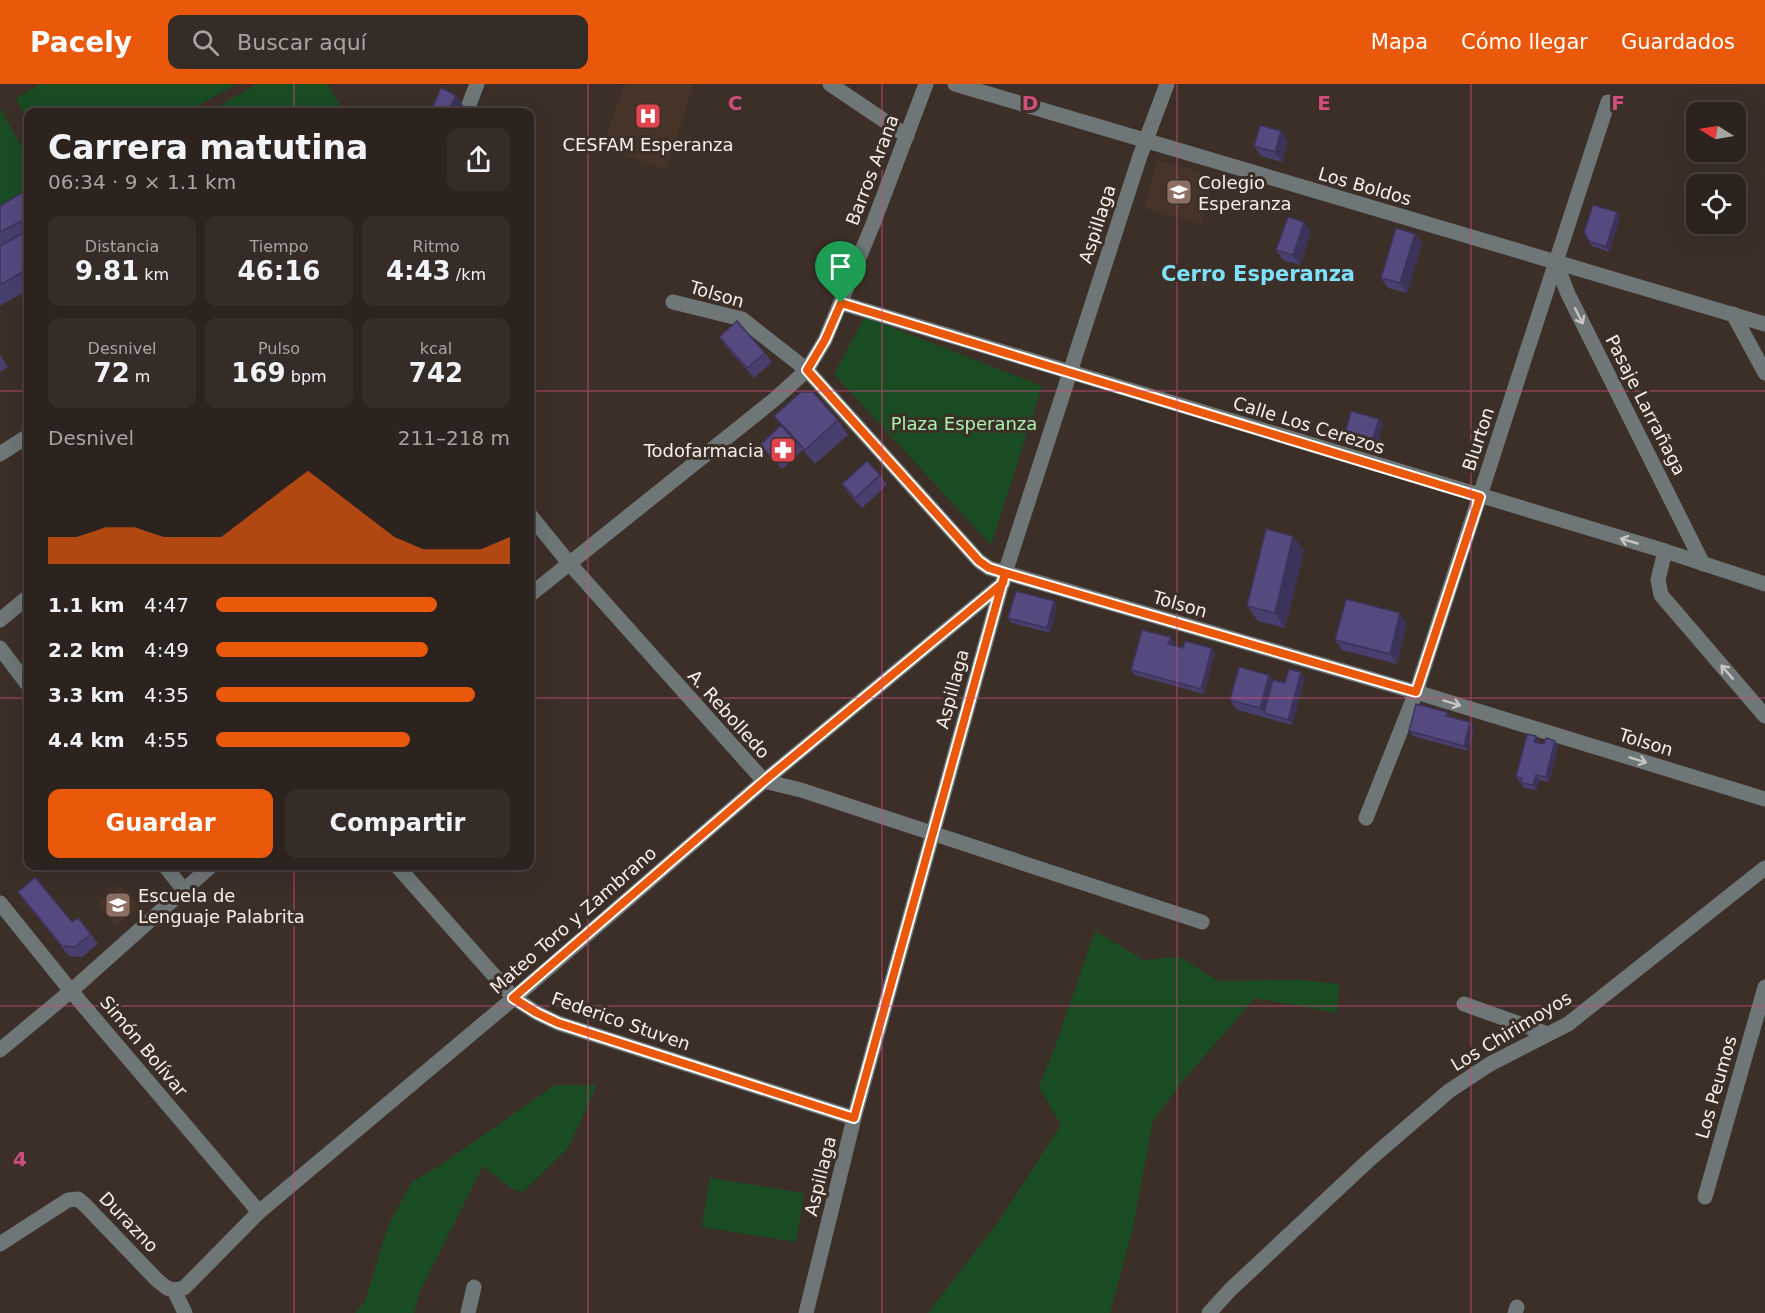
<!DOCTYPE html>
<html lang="es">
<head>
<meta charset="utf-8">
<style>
  :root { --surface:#2d231e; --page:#352b27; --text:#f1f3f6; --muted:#a7a4a4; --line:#48403c; --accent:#ea580c }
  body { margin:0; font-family:"DejaVu Sans",sans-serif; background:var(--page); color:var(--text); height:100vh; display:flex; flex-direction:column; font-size:22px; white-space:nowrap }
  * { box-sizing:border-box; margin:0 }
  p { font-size:20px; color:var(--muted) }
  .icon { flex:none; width:33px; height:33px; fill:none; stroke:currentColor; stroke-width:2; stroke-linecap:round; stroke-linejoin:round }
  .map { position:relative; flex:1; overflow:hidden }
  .panel { position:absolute; left:24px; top:24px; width:510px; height:762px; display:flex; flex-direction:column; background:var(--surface); border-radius:12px; box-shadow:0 6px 24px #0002,0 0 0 2px var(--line) }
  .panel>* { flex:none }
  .needle { width:39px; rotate:281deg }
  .fabs { position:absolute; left:1686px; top:18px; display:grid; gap:12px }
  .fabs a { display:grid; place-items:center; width:60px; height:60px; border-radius:12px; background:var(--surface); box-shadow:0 6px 24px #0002,0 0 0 2px var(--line); font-size:30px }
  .pin { position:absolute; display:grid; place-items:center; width:51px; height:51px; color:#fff; margin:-62px -26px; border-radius:50% 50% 50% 0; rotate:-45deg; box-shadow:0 0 6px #0007 }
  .pin .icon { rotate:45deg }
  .round { display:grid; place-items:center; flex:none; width:63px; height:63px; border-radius:12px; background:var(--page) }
  .summary { display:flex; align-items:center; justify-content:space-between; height:102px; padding:0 24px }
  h1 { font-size:33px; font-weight:700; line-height:45px }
  .figures { display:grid; grid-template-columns:repeat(3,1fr); gap:9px; height:102px; padding:6px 24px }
  .figures div { display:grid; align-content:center; border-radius:12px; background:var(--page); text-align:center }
  .figures b { font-size:26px; font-weight:700 }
  .figures small { font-size:16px; font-weight:400 }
  .figures p { font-size:16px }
  .chart { height:168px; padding:12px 24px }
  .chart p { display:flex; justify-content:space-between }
  .chart svg { width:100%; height:108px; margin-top:6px; fill:var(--accent); opacity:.7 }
  .primary-button { display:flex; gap:12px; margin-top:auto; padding:12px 24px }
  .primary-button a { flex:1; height:69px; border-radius:12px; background:var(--accent); color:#fff; font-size:24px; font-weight:700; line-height:69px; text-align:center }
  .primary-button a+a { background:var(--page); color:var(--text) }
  ul { padding:0 24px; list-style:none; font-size:20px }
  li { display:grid; grid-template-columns:96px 72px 1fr; align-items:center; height:45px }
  li i { height:15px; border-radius:8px; background:var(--accent) }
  header { display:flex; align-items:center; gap:36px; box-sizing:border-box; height:84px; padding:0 30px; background:var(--accent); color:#fff }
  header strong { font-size:28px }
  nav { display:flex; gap:33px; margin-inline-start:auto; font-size:21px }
  .search { width:420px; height:54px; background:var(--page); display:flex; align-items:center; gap:15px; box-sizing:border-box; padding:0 21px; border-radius:12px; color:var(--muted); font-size:22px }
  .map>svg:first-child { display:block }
  .built { fill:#473429 }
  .green { fill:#1a4c24 }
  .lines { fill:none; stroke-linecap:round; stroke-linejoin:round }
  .minor { stroke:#6e7678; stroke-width:15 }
  .tertiary { stroke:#6e7678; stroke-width:15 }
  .wall { fill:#493f6e }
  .shaded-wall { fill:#3c335a }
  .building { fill:#554980; stroke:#3c335a; stroke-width:1.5 }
  .oneway { stroke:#c8c5c2 }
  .route-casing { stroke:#fff; stroke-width:12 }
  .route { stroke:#ea580c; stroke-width:8 }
  .grid { fill:none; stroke:#d04e7f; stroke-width:1.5; stroke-opacity:0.55 }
  .labels { text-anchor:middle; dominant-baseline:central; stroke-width:6; stroke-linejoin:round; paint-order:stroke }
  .poi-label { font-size:18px; fill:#f8efea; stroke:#3c2f28; text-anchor:start }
  .street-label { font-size:18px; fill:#f8efea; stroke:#3c2f28 }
  .park-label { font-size:18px; fill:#a8f5b1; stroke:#3c2f28 }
  .quarter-label { font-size:21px; font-weight:bold; fill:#7ee1fb; stroke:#3c2f28 }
  .grid-label { font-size:20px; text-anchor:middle; font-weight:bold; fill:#d04e7f; stroke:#3c2f28; stroke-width:6; stroke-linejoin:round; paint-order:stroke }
</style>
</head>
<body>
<header>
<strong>Pacely</strong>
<div class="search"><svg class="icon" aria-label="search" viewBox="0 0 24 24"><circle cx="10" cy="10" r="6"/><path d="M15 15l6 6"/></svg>Buscar aquí</div>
<nav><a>Mapa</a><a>Cómo llegar</a><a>Guardados</a></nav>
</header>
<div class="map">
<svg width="1765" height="1229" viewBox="0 0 1765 1229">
  <rect width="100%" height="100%" fill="#3c2f28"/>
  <g class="built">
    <polygon points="625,0 694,0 666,85 602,64"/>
    <polygon points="1158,76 1214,92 1201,140 1144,124"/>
    <polygon points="119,801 138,823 116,842 98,820"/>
  </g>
  <g class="green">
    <polygon points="41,0 237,0 186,28 28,28 28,37 16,14"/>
    <polygon points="257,0 328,0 344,28 209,28"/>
    <polygon points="0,24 28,74 28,116 0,132"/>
    <polygon points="865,233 1042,302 991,461 834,290"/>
    <polygon points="1095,847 1144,876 1180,873 1218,897 1298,896 1339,900 1337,929 1255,914 1181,999 1153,1037 1132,1148 1110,1229 928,1229 998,1138 1061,1041 1039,1003 1059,952"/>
    <polygon points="555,1001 597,1001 568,1064 523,1108 512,1105 483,1082 420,1207 414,1229 355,1229 365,1217 388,1142 412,1098 439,1082"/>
    <polygon points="710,1094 804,1109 796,1158 702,1143"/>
  </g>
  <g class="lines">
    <g class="minor">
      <polyline points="830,0 907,52"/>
      <polyline points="955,0 1765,240"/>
      <polyline points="468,23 477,0"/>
      <polyline points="1556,179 1568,210 1703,480"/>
      <polyline points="673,218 742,235 807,286"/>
      <polyline points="1733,230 1765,289"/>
      <polyline points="0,370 28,352"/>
      <polyline points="530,431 569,479 764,697 801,706 1202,838"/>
      <polyline points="1665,467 1658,496 1661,511 1765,632"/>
      <polyline points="0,536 28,513"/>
      <polyline points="0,564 28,601"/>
      <polyline points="1366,734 1416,608 1608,18"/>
      <polyline points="165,782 183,805"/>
      <polyline points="397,782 514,914 537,929 558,939 854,1034"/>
      <polyline points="0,819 71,907 259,1128"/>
      <polyline points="1464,920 1548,950"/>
      <polyline points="1705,1113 1765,903"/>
      <polyline points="0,1160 68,1116 78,1115 85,1121 157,1196 167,1204 174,1206 185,1229"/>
      <polyline points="174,1206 184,1204 259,1128 514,914 764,697 1003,499"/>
      <polyline points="468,1229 474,1203"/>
      <polyline points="806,1229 854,1034 1005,489 1140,72 1167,0"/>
      <polyline points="1209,1229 1230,1206 1370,1075 1449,1007 1490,980 1568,940 1765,784"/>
      <polyline points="1515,1229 1517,1223"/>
    </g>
    <g class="tertiary">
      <polyline points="841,219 1665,467 1765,500"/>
      <polyline points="807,286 979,477 989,484 1416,608 1765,715"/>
      <polyline points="530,511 775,315 807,286 825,256 873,140 926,0"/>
      <polyline points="0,966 71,907 211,782"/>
    </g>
  </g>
  <g class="wall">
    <polygon points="1288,57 1282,78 1261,72 1254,62"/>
    <polygon points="28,105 27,147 0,162 0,122"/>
    <polygon points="1617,128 1620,133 1609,168 1592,162 1589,157"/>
    <polygon points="1304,138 1311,148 1300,181 1283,176 1276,166"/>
    <polygon points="1415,150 1422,159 1407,209 1388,204 1381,194"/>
    <polygon points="28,154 28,206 0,222 0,162"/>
    <polygon points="719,253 765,269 772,278 754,294 726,263"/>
    <polygon points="0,271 8,283 0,288"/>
    <polygon points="774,332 838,336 848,351 815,380 803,366 782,385 760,361 781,341"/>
    <polygon points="1383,340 1376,363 1348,355 1345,350"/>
    <polygon points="880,391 887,401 862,424 849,410 842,400"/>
    <polygon points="530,442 534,448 530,452"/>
    <polygon points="1304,467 1285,544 1258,537 1247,522"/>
    <polygon points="1057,522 1050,549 1012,539 1008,534"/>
    <polygon points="1407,539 1397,580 1342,566 1335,556"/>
    <polygon points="1174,558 1173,562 1183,564 1215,569 1204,610 1135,591 1131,586"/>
    <polygon points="1301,588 1305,593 1292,641 1237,626 1230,616 1269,591 1273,596 1285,599"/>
    <polygon points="1447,628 1450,633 1474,643 1468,667 1413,652 1409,647"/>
    <polygon points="1536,652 1539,657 1539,659 1544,660 1555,657 1558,662 1549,698 1539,696 1536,706 1524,704 1516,693"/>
    <polygon points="309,782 322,782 315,788"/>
    <polygon points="18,808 72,838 91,850 98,860 82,873 69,872 25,818"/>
  </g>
  <g class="shaded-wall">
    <polygon points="456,11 463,21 460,28 448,28"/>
    <polygon points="1281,47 1288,57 1282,78 1275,68"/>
    <polygon points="1617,128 1620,133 1609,168 1606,163"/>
    <polygon points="1304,138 1311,148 1300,181 1293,171"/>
    <polygon points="1415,150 1422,159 1407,209 1400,199"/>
    <polygon points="1379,335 1383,340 1376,363 1372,358"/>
    <polygon points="1293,452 1304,467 1285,544 1275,529"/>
    <polygon points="1054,517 1057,522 1050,549 1047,544"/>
    <polygon points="1400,529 1407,539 1397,580 1390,570"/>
    <polygon points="1171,553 1174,558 1172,565 1168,560"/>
    <polygon points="1212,564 1215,569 1204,610 1201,605"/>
    <polygon points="1301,588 1305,593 1292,641 1288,636"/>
    <polygon points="1269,591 1276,601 1264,629 1260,624"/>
    <polygon points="1470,638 1474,643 1468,667 1464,662"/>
    <polygon points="1536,652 1539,657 1538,663 1534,658"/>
    <polygon points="1555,657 1558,662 1549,698 1546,693"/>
    <polygon points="1536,691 1539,696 1536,706 1533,701"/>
  </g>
  <g class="building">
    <polygon points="441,4 456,11 448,28 434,28 431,27"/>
    <polygon points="1260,41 1281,47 1275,68 1254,62"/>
    <polygon points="28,105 28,151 21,137 0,148 0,122"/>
    <polygon points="1593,121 1617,128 1606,163 1589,157 1584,148"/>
    <polygon points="1288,133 1304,138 1293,171 1276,166"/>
    <polygon points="1396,144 1415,150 1400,199 1381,194"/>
    <polygon points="25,148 28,155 28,185 0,201 0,162"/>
    <polygon points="737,237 765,269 747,284 719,253"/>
    <polygon points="801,308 813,308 838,336 805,366 774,332"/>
    <polygon points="1351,327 1379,335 1372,358 1345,350"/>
    <polygon points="781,341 799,361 778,380 760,361"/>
    <polygon points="867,377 880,391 855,414 842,400"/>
    <polygon points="1266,445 1293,452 1275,529 1247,522"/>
    <polygon points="1016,507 1054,517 1047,544 1008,534"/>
    <polygon points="1346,515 1400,529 1390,570 1335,556"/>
    <polygon points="1142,546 1171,553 1168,560 1183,564 1185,557 1212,564 1201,605 1131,586"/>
    <polygon points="1239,583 1269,591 1260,624 1230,616"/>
    <polygon points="1289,585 1301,588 1288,636 1264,629 1273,596 1285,599"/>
    <polygon points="1416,620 1447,628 1446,632 1470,638 1464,662 1409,647"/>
    <polygon points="1527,650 1536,652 1534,658 1544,660 1546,654 1555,657 1546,693 1536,691 1533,701 1521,699 1522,694 1516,693"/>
    <polygon points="35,793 72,838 78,834 91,850 75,863 62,862 18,808"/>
  </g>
  <defs><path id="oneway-shaft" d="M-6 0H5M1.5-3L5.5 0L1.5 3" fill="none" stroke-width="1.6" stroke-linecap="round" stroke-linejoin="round" transform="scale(1.5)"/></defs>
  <g class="oneway">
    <use href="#oneway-shaft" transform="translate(1579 232) rotate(63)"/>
    <use href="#oneway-shaft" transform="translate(1629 457) rotate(-164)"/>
    <use href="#oneway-shaft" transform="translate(1727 588) rotate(-131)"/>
    <use href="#oneway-shaft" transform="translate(1452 619) rotate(17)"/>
    <use href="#oneway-shaft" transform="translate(1638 676) rotate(17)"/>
  </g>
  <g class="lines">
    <defs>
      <polyline id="route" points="841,219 825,256 807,286 979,477 989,484 1005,489 1003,499 764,697 513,914 537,929 558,939 854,1034 1005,489 1416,608 1480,413 841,219"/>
    </defs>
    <use href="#route" class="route-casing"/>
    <use href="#route" class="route"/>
  </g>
  <path class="grid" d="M294,0V28M588,0V1229M882,0V1229M1177,0V1229M1471,0V1229M0,307H28M530,307H1765M0,614H28M530,614H1765M294,782V1229M0,922H1765"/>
  <defs>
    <symbol id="hospital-square" viewBox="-11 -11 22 22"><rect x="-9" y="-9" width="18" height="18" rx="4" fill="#e0444e" stroke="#3c2f28"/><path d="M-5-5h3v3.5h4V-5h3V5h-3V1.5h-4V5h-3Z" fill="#fff"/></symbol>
    <symbol id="school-square" viewBox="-11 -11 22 22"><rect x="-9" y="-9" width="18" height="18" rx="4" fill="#8d6e63" stroke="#3c2f28"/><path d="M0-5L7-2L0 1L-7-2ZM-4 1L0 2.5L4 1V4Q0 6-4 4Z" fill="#fff"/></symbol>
    <symbol id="pharmacy-square" viewBox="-11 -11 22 22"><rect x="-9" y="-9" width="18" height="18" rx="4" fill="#e0444e" stroke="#3c2f28"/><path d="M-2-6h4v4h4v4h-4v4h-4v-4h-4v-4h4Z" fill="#fff"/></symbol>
  </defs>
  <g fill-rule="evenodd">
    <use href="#hospital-square" x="633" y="17" width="30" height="30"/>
    <use href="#school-square" x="1164" y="93" width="30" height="30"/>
    <use href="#pharmacy-square" x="768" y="351" width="30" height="30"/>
    <use href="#school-square" x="103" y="806" width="30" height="30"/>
  </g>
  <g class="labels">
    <g class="poi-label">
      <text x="648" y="60" text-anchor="middle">CESFAM Esperanza</text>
      <text x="1198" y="98">Colegio<tspan x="1198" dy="21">Esperanza</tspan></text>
      <text x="764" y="366" text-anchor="end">Todofarmacia</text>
      <text x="138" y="811">Escuela de<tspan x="138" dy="21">Lenguaje Palabrita</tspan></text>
    </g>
    <g class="street-label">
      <text transform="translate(872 86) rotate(-69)">Barros Arana</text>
      <text transform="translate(1365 102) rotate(16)">Los Boldos</text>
      <text transform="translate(1097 140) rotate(-72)">Aspillaga</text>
      <text transform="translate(717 210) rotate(16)">Tolson</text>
      <text transform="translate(1646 321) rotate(63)">Pasaje Larrañaga</text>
      <text transform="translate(1309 341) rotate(17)">Calle Los Cerezos</text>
      <text transform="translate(1478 355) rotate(-72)">Blurton</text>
      <text transform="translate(1180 520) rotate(16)">Tolson</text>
      <text transform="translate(952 605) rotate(-75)">Aspillaga</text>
      <text transform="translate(729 630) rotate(48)">A. Rebolledo</text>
      <text transform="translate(1646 658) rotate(17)">Tolson</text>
      <text transform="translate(573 836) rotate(-41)">Mateo Toro y Zambrano</text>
      <text transform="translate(621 937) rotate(19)">Federico Stuven</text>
      <text transform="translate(1511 947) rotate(-31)">Los Chirimoyos</text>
      <text transform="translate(144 962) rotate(50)">Simón Bolívar</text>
      <text transform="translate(1716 1003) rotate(-74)">Los Peumos</text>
      <text transform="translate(820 1092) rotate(-76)">Aspillaga</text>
      <text transform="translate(129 1138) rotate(46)">Durazno</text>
    </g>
    <g class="park-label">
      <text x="964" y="339">Plaza Esperanza</text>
    </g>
    <g class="quarter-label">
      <text x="1258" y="190">Cerro Esperanza</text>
    </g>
  </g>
  <g class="grid-label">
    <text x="735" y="26">C</text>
    <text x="1030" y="26">D</text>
    <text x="1324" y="26">E</text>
    <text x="1618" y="26">F</text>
    <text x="20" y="1082">4</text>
  </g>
</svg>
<div class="fabs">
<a><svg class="needle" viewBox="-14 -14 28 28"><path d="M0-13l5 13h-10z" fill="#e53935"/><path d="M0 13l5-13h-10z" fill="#a7a4a4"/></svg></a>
<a><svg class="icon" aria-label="locate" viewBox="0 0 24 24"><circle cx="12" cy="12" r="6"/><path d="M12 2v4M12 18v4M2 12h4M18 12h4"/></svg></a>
</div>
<div class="pin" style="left:841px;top:219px;background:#1e9e55"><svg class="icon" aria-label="arrive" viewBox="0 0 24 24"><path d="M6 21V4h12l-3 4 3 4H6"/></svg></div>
<section class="panel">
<div class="summary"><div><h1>Carrera matutina</h1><p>06:34 · 9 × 1.1 km</p></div><a class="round"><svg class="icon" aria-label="share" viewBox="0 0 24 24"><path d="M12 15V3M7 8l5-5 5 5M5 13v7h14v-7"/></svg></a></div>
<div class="figures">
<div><p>Distancia</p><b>9.81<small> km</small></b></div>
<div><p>Tiempo</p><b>46:16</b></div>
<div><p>Ritmo</p><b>4:43<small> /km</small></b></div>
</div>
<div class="figures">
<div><p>Desnivel</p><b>72<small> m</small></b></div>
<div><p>Pulso</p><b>169<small> bpm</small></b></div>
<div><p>kcal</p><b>742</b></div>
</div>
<div class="chart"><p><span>Desnivel</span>211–218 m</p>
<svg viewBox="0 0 160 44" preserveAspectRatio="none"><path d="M0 44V33L10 33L20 29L30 29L40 33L50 33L60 33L70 24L80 15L90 6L100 15L110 24L120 33L130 38L140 38L150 38L160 33V44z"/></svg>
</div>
<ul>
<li><b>1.1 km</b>4:47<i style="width:75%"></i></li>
<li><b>2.2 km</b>4:49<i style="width:72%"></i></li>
<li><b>3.3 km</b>4:35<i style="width:88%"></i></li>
<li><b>4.4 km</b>4:55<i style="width:66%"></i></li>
</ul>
<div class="primary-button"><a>Guardar</a><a>Compartir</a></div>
</section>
</div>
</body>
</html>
